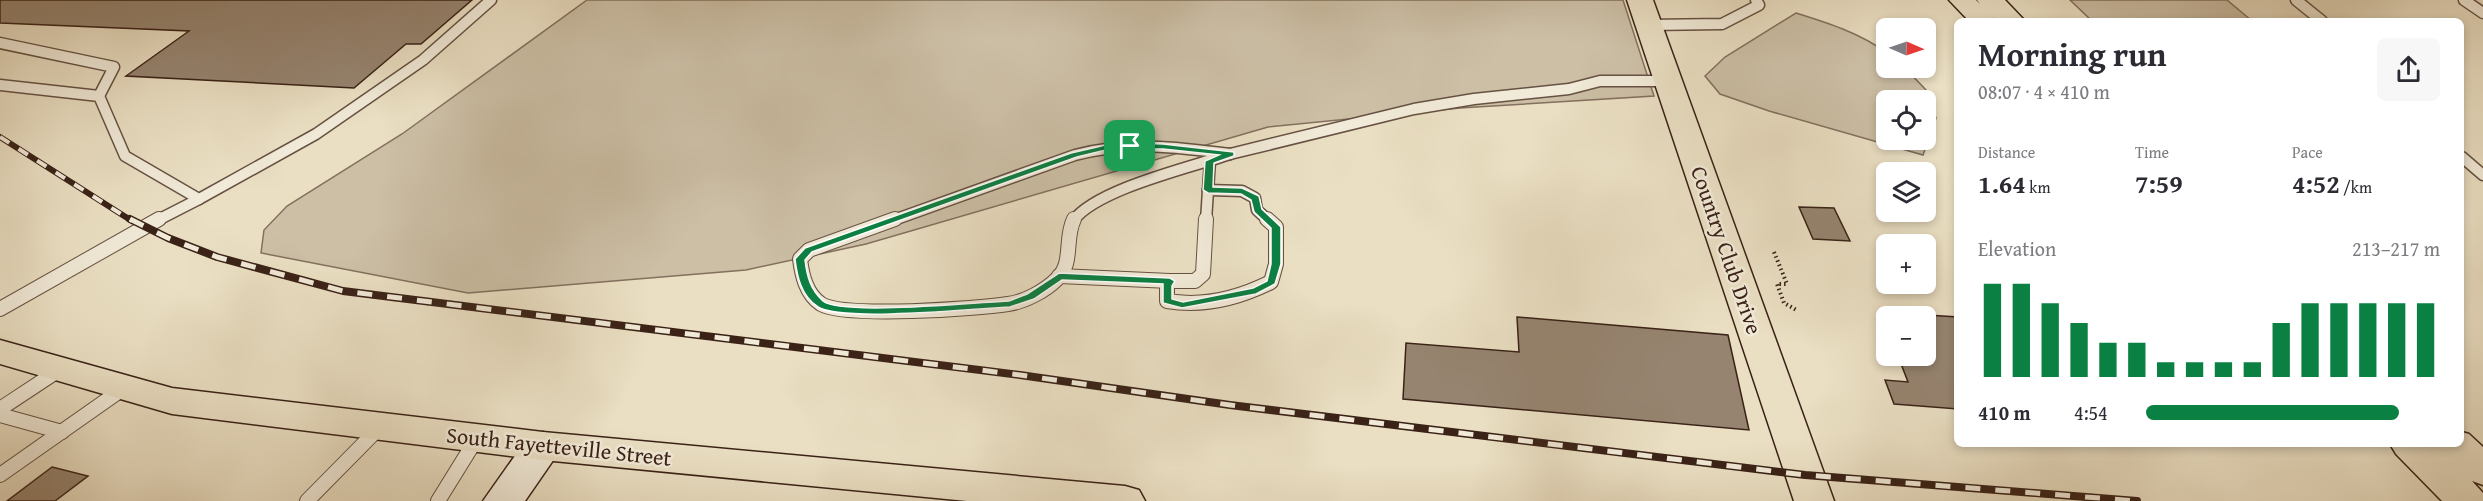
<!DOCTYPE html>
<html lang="en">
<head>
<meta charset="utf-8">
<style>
  :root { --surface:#fff; --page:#f7f7f7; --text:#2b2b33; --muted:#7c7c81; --accent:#0b8043 }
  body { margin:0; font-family:"Gentium Book Plus",serif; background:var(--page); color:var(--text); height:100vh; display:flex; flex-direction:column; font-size:22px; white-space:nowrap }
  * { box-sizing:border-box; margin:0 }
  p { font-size:20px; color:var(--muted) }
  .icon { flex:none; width:33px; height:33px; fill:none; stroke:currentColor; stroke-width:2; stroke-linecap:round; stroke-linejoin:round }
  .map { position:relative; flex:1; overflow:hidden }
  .drawer { position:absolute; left:1954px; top:18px; width:510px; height:429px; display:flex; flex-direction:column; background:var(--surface); border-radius:9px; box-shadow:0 3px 9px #0003 }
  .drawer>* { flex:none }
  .needle { width:39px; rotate:92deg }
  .tools { position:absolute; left:1876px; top:18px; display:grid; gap:12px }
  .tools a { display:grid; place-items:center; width:60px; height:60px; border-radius:9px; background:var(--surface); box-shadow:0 3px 9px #0003; font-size:30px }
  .pin { position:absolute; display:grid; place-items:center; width:51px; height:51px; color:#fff; margin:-26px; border-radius:12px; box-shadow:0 3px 9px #0006 }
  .round { display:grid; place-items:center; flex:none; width:63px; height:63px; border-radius:9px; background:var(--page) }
  .head { display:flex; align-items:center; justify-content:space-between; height:102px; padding:0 24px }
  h1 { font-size:33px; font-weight:700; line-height:45px }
  .stats { display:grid; grid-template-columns:repeat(3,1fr); gap:9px; height:102px; padding:6px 24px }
  .stats div { display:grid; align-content:center }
  .stats b { font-size:26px; font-weight:700 }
  .stats small { font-size:16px; font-weight:400 }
  .stats p { font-size:16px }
  .chart { height:168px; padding:12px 24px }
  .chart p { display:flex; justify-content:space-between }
  .chart svg { width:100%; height:108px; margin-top:6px; stroke:var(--accent); stroke-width:6 }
  ul { padding:0 24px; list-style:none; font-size:20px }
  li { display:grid; grid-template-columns:96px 72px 1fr; align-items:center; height:45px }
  li i { height:15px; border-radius:8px; background:var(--accent) }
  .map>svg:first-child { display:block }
  .green { fill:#ccbfa6; stroke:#83705e; stroke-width:1.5; fill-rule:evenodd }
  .building { fill:#968470; stroke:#3a2217; stroke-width:1.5 }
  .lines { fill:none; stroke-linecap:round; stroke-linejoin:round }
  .lane-far1-casing { stroke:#665142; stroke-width:13 }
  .lane-casing { stroke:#665142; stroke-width:16 }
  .secondary-casing { stroke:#3a2217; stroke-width:3 }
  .primary-casing { stroke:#3a2217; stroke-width:3 }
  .path { stroke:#3a2217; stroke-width:4; stroke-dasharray:1.5 3; stroke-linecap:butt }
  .lane-far1 { stroke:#f1ead8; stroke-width:10 }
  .lane { stroke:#f1ead8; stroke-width:14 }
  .secondary { fill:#f1ead8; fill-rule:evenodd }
  .primary { fill:#eadfc3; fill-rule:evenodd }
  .rail-far1-casing { stroke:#3a2217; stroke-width:6 }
  .rail-casing { stroke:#3a2217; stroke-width:8 }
  .rail-far1 { stroke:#f1ead8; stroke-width:4; stroke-dasharray:11; stroke-linecap:butt }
  .rail { stroke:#f1ead8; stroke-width:5; stroke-dasharray:15; stroke-linecap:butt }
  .route { fill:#0b8043; stroke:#fff; stroke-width:1.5; fill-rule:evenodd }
  .labels { text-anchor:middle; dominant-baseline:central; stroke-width:5; stroke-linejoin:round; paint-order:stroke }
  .street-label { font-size:22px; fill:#3a2217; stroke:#f1ead8 }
</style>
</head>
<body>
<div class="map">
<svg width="2483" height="501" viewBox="0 0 2483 501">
  <rect width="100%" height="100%" fill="#eadfc3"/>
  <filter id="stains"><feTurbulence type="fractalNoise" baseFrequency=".00333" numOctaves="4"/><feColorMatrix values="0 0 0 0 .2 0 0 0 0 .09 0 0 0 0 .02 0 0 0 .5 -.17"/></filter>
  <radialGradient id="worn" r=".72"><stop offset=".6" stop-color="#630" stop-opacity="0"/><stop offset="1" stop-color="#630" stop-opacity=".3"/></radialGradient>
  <g class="green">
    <polygon points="587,0 1623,0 1654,96 1460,108 1268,127 866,244 746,270 468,293 261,253 264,230 287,206 402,134"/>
    <polygon points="2070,0 2227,0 2252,21 2092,21"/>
    <path d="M1796,13C1828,23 1860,33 1887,53V68H1905L1926,90L1936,118L1923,155L1769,111L1720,94L1705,76L1725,57ZM1887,100H1926V140H1887Z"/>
  </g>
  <g class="building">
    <polygon points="0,0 472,0 421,44 406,44 354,88 126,76 189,31 0,23"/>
    <polygon points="1799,207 1834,208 1850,241 1813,239"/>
    <polygon points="1926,315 1958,317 1958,409 1894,404 1885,380 1908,382 1898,356 1926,356"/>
    <polygon points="1517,317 1728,335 1749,430 1403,399 1406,343 1519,352"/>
    <polygon points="52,467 88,476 55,501 7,501"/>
  </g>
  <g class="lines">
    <defs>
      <g id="lane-far1">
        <polyline points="2296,0 2322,21"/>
        <polyline points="2464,0 2483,13"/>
        <polyline points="1648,25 1722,24 1759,5 1756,0"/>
        <polyline points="0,43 114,67 99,96"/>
        <polyline points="0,85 99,96 125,156 199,199 316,134 423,60 491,0"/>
        <polyline points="1230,154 1414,109 1474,99 1569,89 1600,81 1668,81"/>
        <polyline points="2462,157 2483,175"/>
        <polyline points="1208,190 1242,191 1255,198 1257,210 1269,221"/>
        <polyline points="1208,190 1210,161"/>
        <polyline points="156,221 199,199"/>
        <path d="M891,221L1075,155C1128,141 1177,147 1230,154"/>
        <path d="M1073,221C1096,189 1192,167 1230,154"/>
        <polyline points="1206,221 1208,190"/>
      </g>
      <g id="lane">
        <path d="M895,219L809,250L800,259C802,275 806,294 821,304C844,318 977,309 1008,304C1024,302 1045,291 1057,279C1074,263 1064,239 1074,219"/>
        <path d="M1206,219L1203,274L1195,281H1170L1167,286V301C1203,307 1239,298 1271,282L1276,264V227L1267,219"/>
        <polyline points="1059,276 1170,281"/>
        <polyline points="0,309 159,219"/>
        <polyline points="0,409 59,370"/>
        <polyline points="0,415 62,432"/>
        <polyline points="0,475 124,388"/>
        <polyline points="307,501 380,427"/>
        <polyline points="438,501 477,438"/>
      </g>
      <polygon id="secondary" points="543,432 557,436 563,446 525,501 483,501 529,436"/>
      <g id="primary">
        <polygon points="1627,0 1653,0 1834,501 1794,501"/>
        <polygon points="1949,0 1976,0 1980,4 1977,0 2005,0 2025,21 1997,21 1993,17 1996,21 1969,21"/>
        <polygon points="0,340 172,388 543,432 1125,486 1139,490 1145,501 967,501 543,460 172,414 0,364"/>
        <polygon points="2462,432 2469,434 2483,447 2483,485 2472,481 2483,493 2483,501 2442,501 2396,454 2390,444 2434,444 2437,447 2435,444 2462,444"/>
      </g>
    </defs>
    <use href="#lane-far1" class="lane-far1-casing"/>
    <use href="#lane" class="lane-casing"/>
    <use href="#secondary" class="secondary-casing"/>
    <use href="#primary" class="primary-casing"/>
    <polyline class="path" points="1774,252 1787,284 1777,284 1784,303 1798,311"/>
    <use href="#lane-far1" class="lane-far1"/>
    <use href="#lane" class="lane"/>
    <use href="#secondary" class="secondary"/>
    <use href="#primary" class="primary"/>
    <defs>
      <polyline id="rail-far1" points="0,137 132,221"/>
      <polyline id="rail" points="130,219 168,238 217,257 343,291 1020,375 1230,405 1805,475 2137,501"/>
    </defs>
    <use href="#rail-far1" class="rail-far1-casing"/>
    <use href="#rail" class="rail-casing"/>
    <use href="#rail-far1" class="rail-far1"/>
    <use href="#rail" class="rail"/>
  </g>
  <path class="route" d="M1130,143L1163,144L1234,152V156L1214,163L1213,187L1242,188L1259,196L1262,209L1281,227V264L1275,284L1256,294L1182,308L1163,303V284L1062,280L1034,299L1010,307C975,309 841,322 818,307C801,296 797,276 795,259L805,248L1071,153L1110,144ZM1110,149H1163L1219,155L1205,161L1203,190L1208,193L1241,194L1251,200L1254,212L1271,228V264L1267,281L1253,288L1183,302L1172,299V286L1175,281L1170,278L1059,273L1027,294L1009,301C978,302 841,316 823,301C810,289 807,276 805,260L812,252L1077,157Z"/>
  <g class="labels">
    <g class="street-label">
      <text transform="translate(1727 250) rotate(71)">Country Club Drive</text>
      <text transform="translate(559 446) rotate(6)">South Fayetteville Street</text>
    </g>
  </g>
  <rect width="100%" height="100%" filter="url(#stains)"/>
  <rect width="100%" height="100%" fill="url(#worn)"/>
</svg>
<div class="tools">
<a><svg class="needle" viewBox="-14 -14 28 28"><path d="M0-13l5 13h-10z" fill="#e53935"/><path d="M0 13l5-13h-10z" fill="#7c7c81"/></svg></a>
<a><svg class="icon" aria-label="locate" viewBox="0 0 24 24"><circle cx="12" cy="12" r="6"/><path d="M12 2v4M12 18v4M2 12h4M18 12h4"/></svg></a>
<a><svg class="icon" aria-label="layers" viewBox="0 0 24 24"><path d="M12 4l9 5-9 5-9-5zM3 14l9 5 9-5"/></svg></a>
<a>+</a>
<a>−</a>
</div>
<div class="pin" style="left:1130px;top:146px;background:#1e9e55"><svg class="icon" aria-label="arrive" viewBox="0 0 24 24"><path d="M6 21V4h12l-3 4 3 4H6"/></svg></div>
<section class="drawer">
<div class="head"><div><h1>Morning run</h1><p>08:07 · 4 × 410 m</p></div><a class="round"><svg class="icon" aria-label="share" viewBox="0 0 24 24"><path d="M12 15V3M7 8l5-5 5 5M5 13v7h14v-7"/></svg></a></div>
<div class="stats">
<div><p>Distance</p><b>1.64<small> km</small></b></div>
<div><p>Time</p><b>7:59</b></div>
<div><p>Pace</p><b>4:52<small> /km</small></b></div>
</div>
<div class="chart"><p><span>Elevation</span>213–217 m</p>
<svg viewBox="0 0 160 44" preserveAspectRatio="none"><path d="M5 44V6M15 44V6M25 44V14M35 44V22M45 44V30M55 44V30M65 44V38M75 44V38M85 44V38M95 44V38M105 44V22M115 44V14M125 44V14M135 44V14M145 44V14M155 44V14"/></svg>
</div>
<ul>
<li><b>410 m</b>4:54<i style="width:86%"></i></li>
</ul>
</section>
</div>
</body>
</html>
